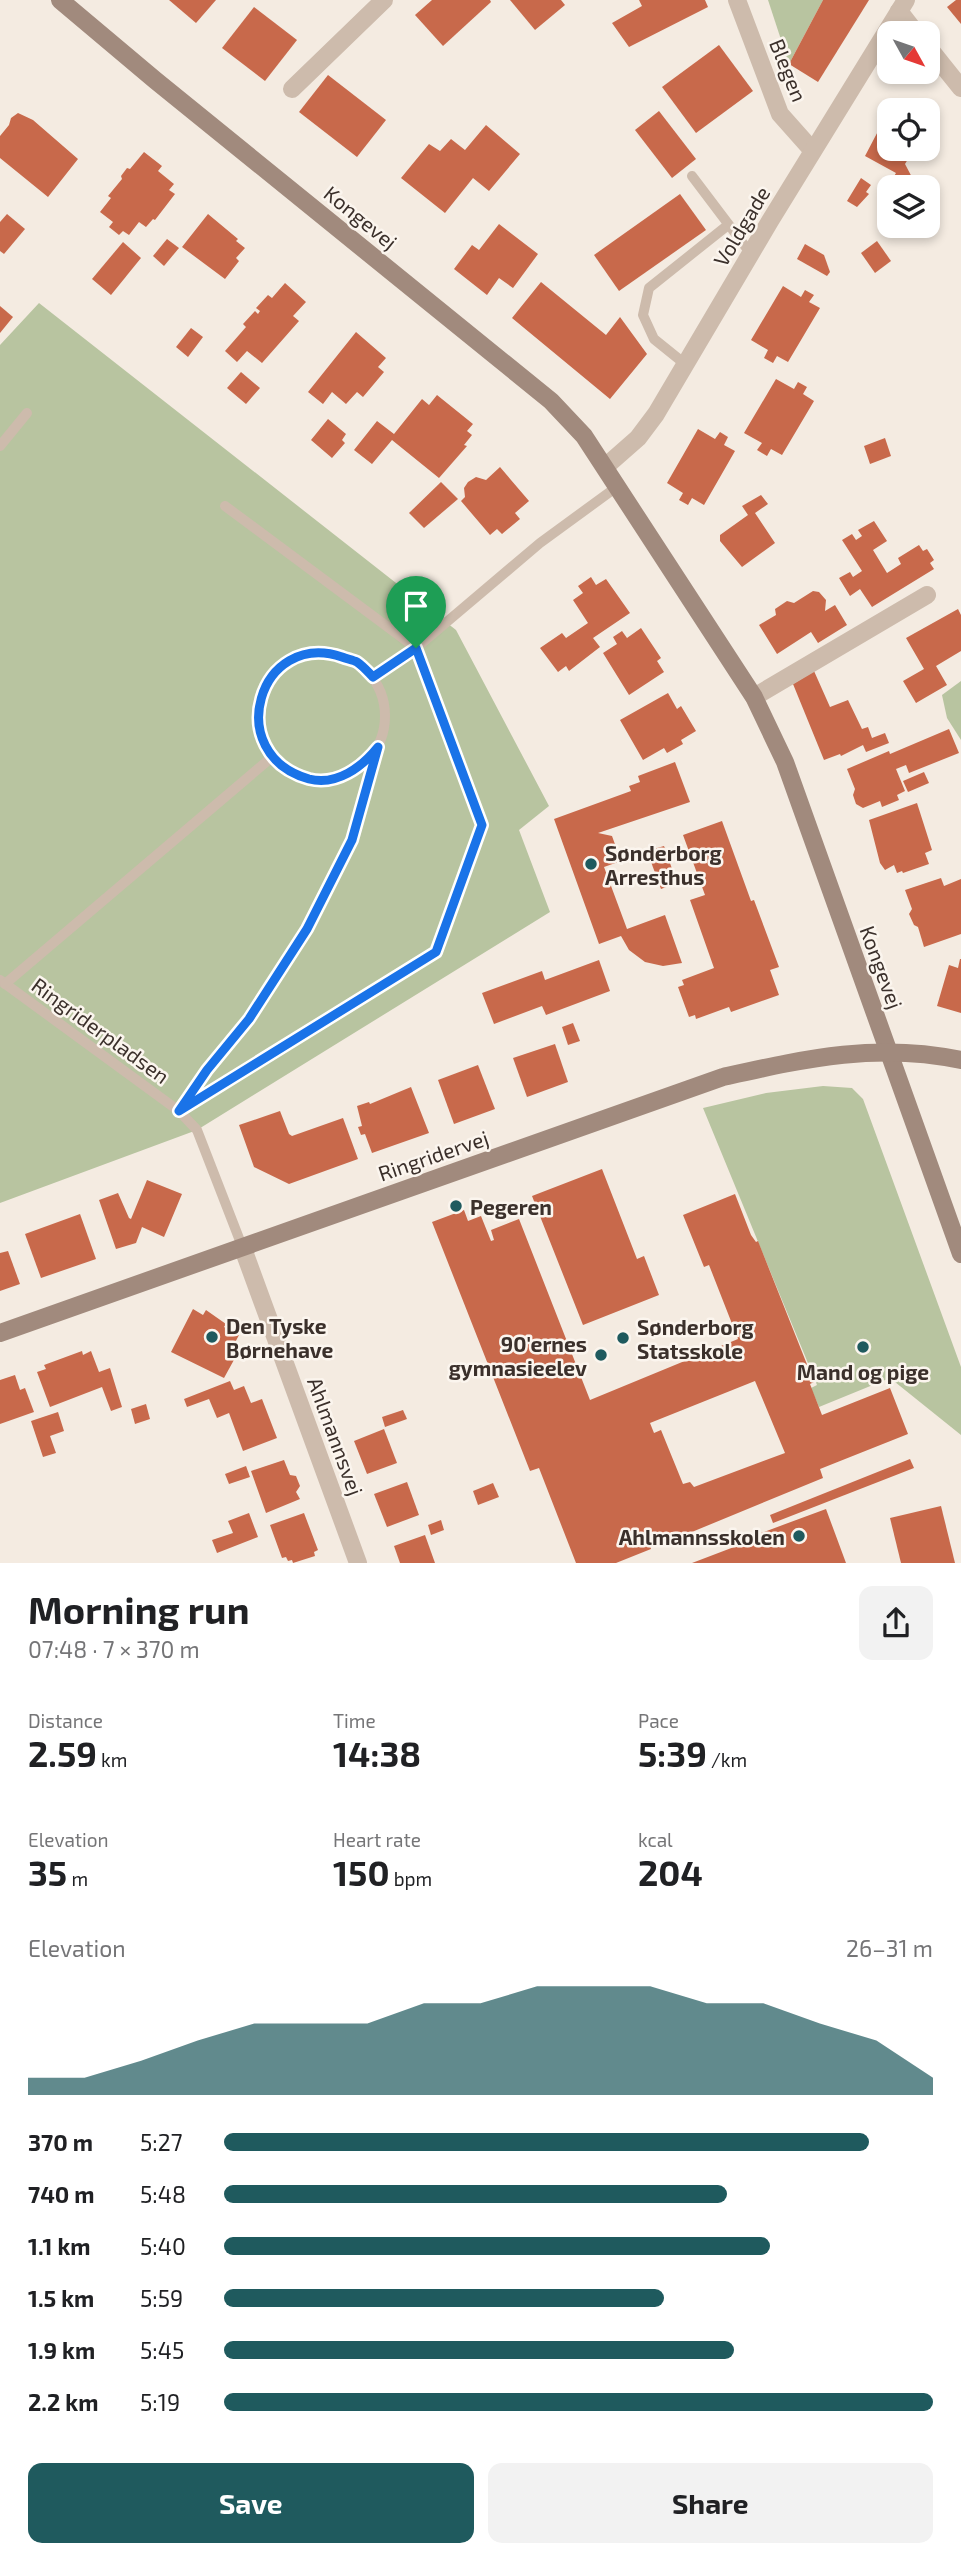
<!DOCTYPE html>
<html lang="en">
<head>
<meta charset="utf-8">
<style>
  :root { --surface:#fff; --page:#f2f2f2; --text:#202124; --muted:#757577; --accent:#1f5a5e }
  body { margin:0; font-family:"Exo 2",sans-serif; background:var(--page); color:var(--text); height:100vh; display:flex; flex-direction:column; font-size:26px; white-space:nowrap }
  * { box-sizing:border-box; margin:0 }
  p { font-size:23px; color:var(--muted) }
  .icon { flex:none; width:38px; height:38px; fill:none; stroke:currentColor; stroke-width:2; stroke-linecap:round; stroke-linejoin:round }
  .map { position:relative; height:1563px; overflow:hidden }
  .sheet { display:flex; flex-direction:column; background:var(--surface); flex:1 }
  .sheet>* { flex:none }
  .needle { width:46px; rotate:130deg }
  .tools { position:absolute; left:877px; top:21px; display:grid; gap:14px }
  .tools a { display:grid; place-items:center; width:63px; height:63px; border-radius:14px; background:var(--surface); box-shadow:0 4px 10px #0003; font-size:35px }
  .pin { position:absolute; display:grid; place-items:center; width:60px; height:60px; color:#fff; margin:-72px -30px; border-radius:50% 50% 50% 0; rotate:-45deg; box-shadow:0 0 7px #0007 }
  .pin .icon { rotate:45deg }
  .round { display:grid; place-items:center; flex:none; width:74px; height:74px; border-radius:14px; background:var(--page) }
  .overview { display:flex; align-items:center; justify-content:space-between; height:119px; padding:0 28px }
  h1 { font-size:38px; font-weight:700; line-height:52px }
  .figures { display:grid; grid-template-columns:repeat(3,1fr); gap:10px; height:119px; padding:7px 28px }
  .figures div { display:grid; align-content:center }
  .figures b { font-size:35px; font-weight:700 }
  .figures small { font-size:19px; font-weight:400 }
  .figures p { font-size:19px }
  .chart { height:196px; padding:14px 28px }
  .chart p { display:flex; justify-content:space-between }
  .chart svg { width:100%; height:126px; margin-top:7px; fill:var(--accent); opacity:.7 }
  .primary-button { display:flex; gap:14px; margin-top:auto; padding:14px 28px }
  .primary-button a { flex:1; height:80px; border-radius:14px; background:var(--accent); color:#fff; font-size:28px; font-weight:700; line-height:80px; text-align:center }
  .primary-button a+a { background:var(--page); color:var(--text) }
  ul { padding:0 28px; list-style:none; font-size:23px }
  li { display:grid; grid-template-columns:112px 84px 1fr; align-items:center; height:52px }
  li i { height:18px; border-radius:9px; background:var(--accent) }
  .map>svg:first-child { display:block }
  .green { fill:#b8c4a0 }
  .building { fill:#c8694b; fill-rule:evenodd }
  .lines { fill:none; stroke-linecap:round; stroke-linejoin:round }
  .lane { stroke:#cdbbac; stroke-width:10 }
  .street { stroke:#cdbbac; stroke-width:18 }
  .secondary { stroke:#a18a7d; stroke-width:18 }
  .route-casing { stroke:#fff; stroke-width:14 }
  .route { stroke:#1a73e8; stroke-width:9 }
  .poi-dot { fill:#1f5a5e; stroke:#fbf5ee; stroke-width:2.5 }
  .labels { text-anchor:middle; dominant-baseline:central; stroke-width:5; stroke-linejoin:round; paint-order:stroke }
  .street-label { font-size:21px; fill:#3b302b; stroke:#fbf5ee }
  .poi-label { font-size:21px; font-weight:bold; fill:#3b302b; stroke:#fbf5ee; text-anchor:start }
</style>
</head>
<body>
<div class="map">
<svg width="961" height="1563" viewBox="0 0 961 1563">
  <rect width="100%" height="100%" fill="#f4ebe1"/>
  <g class="green">
    <polygon points="768,0 823,0 789,64"/>
    <polygon points="39,303 456,630 549,806 519,830 550,912 197,1130 0,1203 0,345"/>
    <polygon points="961,681 961,740 947,718 942,695"/>
    <polygon points="823,1086 852,1088 863,1099 961,1367 961,1435 890,1378 819,1407 811,1388 817,1385 703,1108 766,1093"/>
  </g>
  <g class="building">
    <polygon points="169,0 216,0 196,23"/>
    <polygon points="432,0 490,0 491,2 443,46 415,15"/>
    <polygon points="510,0 561,0 565,5 535,30"/>
    <polygon points="639,0 705,0 708,7 629,47 612,23 642,6"/>
    <polygon points="823,0 869,0 818,82 789,64"/>
    <polygon points="956,0 961,0 961,24 947,7"/>
    <polygon points="254,7 297,40 265,81 222,48"/>
    <polygon points="719,45 753,91 696,133 662,87"/>
    <polygon points="328,75 386,120 357,157 299,112"/>
    <polygon points="908,100 927,110 893,110 896,103 903,107"/>
    <polygon points="659,111 696,159 672,178 635,130"/>
    <polygon points="18,113 33,120 78,159 48,197 0,158 0,136 9,125 11,118"/>
    <polygon points="886,116 889,117 889,149 914,149 905,164 915,183 913,187 898,187 890,183 896,173 865,156"/>
    <polygon points="486,125 520,154 489,191 473,178 445,213 401,178 429,144 440,151 451,139 465,150"/>
    <polygon points="144,152 162,166 158,171 174,184 169,190 175,194 155,220 153,219 146,227 139,222 129,235 123,231 119,235 109,227 113,222 100,212 111,198 108,196 122,179 121,176 127,168 130,169"/>
    <polygon points="861,178 871,185 866,192 869,194 857,207 847,201"/>
    <polygon points="680,194 706,230 619,291 594,255"/>
    <polygon points="7,214 25,229 4,254 0,251 0,222"/>
    <polygon points="208,214 238,239 236,241 245,248 236,258 239,261 225,279 182,247"/>
    <polygon points="499,224 538,254 513,288 499,278 487,295 454,269 472,245 479,250"/>
    <polygon points="167,239 179,248 164,266 153,256"/>
    <polygon points="877,241 891,261 875,273 861,253"/>
    <polygon points="123,242 141,258 111,295 92,279"/>
    <polygon points="805,244 824,255 830,272 827,276 797,259"/>
    <polygon points="541,282 606,335 620,317 647,354 610,399 512,318"/>
    <polygon points="285,283 306,302 293,316 299,321 262,363 247,351 237,362 225,351 246,327 243,324 255,311 258,314 260,311 256,308 268,295 272,298"/>
    <polygon points="783,286 801,297 805,290 814,295 809,302 820,308 788,362 777,356 773,363 764,358 768,350 751,340"/>
    <polygon points="0,306 13,317 0,333"/>
    <polygon points="191,328 203,337 188,357 176,347"/>
    <polygon points="356,332 386,358 378,367 384,372 363,397 357,392 346,404 332,392 323,404 308,392"/>
    <polygon points="241,372 260,388 246,404 227,388"/>
    <polygon points="776,379 794,389 798,382 807,387 803,394 814,401 782,455 771,449 767,456 757,450 762,443 744,433"/>
    <polygon points="437,395 473,424 467,431 472,435 464,445 467,446 439,478 392,440 372,464 354,450 377,421 394,434 422,399 429,405"/>
    <polygon points="328,419 346,434 342,440 345,443 332,458 311,440"/>
    <polygon points="698,429 715,439 720,432 728,437 724,445 735,451 704,505 692,498 688,505 679,500 683,493 667,483"/>
    <polygon points="885,438 891,456 870,464 864,446"/>
    <polygon points="500,467 529,501 515,513 520,519 502,534 497,529 490,535 461,501 465,497 464,488 468,482 476,477 486,480"/>
    <polygon points="441,482 458,499 424,528 409,513"/>
    <polygon points="761,495 768,504 755,513 775,543 742,567 720,541 720,535 748,515 742,506"/>
    <polygon points="874,521 887,541 873,550 887,573 901,564 898,558 919,545 923,551 927,549 934,560 930,563 934,569 872,607 860,589 850,596 839,578 850,572 853,577 862,571 842,540 852,534 856,540 862,536 858,530"/>
    <polygon points="591,577 596,585 606,579 630,613 593,638 600,647 569,671 566,666 558,672 540,648 562,633 566,638 588,623 573,600 583,593 578,586"/>
    <polygon points="813,591 819,592 826,600 825,611 835,605 847,625 818,643 811,632 777,654 759,625 776,615 775,609 787,601 794,603"/>
    <polygon points="958,609 961,615 961,651 936,666 947,685 916,703 903,681 924,669 906,638"/>
    <polygon points="641,628 661,658 657,661 664,672 629,695 603,653 617,644 613,637 622,631 627,638"/>
    <polygon points="814,671 830,707 848,700 862,729 868,727 872,738 885,733 889,743 866,752 863,745 841,756 840,754 824,760 793,684"/>
    <polygon points="668,693 677,709 681,706 696,731 681,740 683,744 667,753 664,748 643,760 620,720"/>
    <polygon points="949,729 959,753 909,773 906,765 896,769 905,791 897,795 899,800 882,807 880,801 863,808 856,804 853,795 855,789 847,769 889,751 890,754"/>
    <polygon points="675,762 690,802 598,833 612,836 621,861 604,867 627,929 665,915 682,963 663,966 645,962 629,950 621,936 599,944 554,819 631,791 629,786 640,782 638,776"/>
    <polygon points="924,772 929,783 908,792 903,781"/>
    <polygon points="917,803 932,850 925,853 929,864 903,873 902,871 897,873 894,865 885,870 880,863 869,820"/>
    <polygon points="722,821 751,901 754,900 779,967 770,970 779,995 731,1012 729,1007 696,1019 695,1015 689,1017 678,987 684,985 682,980 714,968 690,900 705,895 683,835"/>
    <polygon points="664,846 677,883 661,889 647,851"/>
    <polygon points="941,878 944,886 961,879 961,934 924,947 918,927 914,925 909,914 912,909 905,890"/>
    <polygon points="960,959 961,959 961,1013 937,1006 949,965 958,968"/>
    <polygon points="599,960 610,991 546,1015 542,1006 494,1024 482,993 542,971 545,980"/>
    <polygon points="573,1023 580,1041 568,1045 562,1027"/>
    <polygon points="555,1044 568,1082 527,1097 513,1058"/>
    <polygon points="478,1065 495,1109 454,1124 438,1080"/>
    <polygon points="411,1087 429,1133 372,1153 365,1134 361,1135 358,1127 362,1126 357,1106 369,1102 370,1104"/>
    <polygon points="280,1111 289,1134 292,1136 343,1118 358,1159 289,1184 254,1167 239,1125"/>
    <polygon points="602,1169 637,1259 644,1256 659,1295 583,1325 532,1196"/>
    <polygon points="147,1180 182,1194 164,1237 142,1227 136,1243 116,1249 99,1200 118,1193 129,1218 131,1219"/>
    <path d="M735,1194L751,1235L756,1242L758,1241L814,1382L810,1384L822,1415L890,1388L908,1434L820,1469L823,1478L670,1541L668,1537L650,1545L651,1549L616,1563H576L539,1468L530,1471L432,1222L464,1210L468,1221L481,1216L491,1241L494,1240L491,1230L519,1219L590,1400L738,1339L709,1265L704,1267L683,1215ZM755,1381L785,1453L694,1487L690,1482L683,1484L661,1430L654,1433L650,1423Z"/>
    <polygon points="80,1214 96,1259 41,1278 25,1234"/>
    <polygon points="8,1251 20,1284 0,1291 0,1253"/>
    <polygon points="193,1309 203,1315 206,1310 226,1324 224,1327 239,1335 229,1354 235,1358 224,1378 171,1352"/>
    <polygon points="82,1351 83,1355 91,1351 99,1372 110,1368 122,1407 111,1411 102,1387 50,1407 37,1372 46,1369 44,1365"/>
    <polygon points="15,1375 20,1390 25,1388 34,1412 0,1424 0,1380"/>
    <polygon points="230,1381 234,1390 244,1386 251,1403 262,1399 277,1438 243,1451 229,1413 217,1418 209,1399 187,1407 184,1399"/>
    <polygon points="146,1404 150,1419 135,1424 131,1409"/>
    <polygon points="403,1410 407,1419 385,1427 382,1417"/>
    <polygon points="58,1412 64,1431 50,1436 56,1453 43,1457 31,1421"/>
    <polygon points="384,1429 397,1463 367,1474 354,1441"/>
    <polygon points="910,1459 914,1468 773,1523 770,1515"/>
    <polygon points="284,1460 290,1475 296,1476 300,1486 296,1492 300,1499 266,1513 251,1471"/>
    <polygon points="246,1466 250,1477 229,1484 225,1474"/>
    <polygon points="407,1482 419,1515 387,1527 374,1494"/>
    <polygon points="493,1483 499,1497 478,1505 473,1491"/>
    <polygon points="941,1506 955,1563 901,1563 890,1518"/>
    <polygon points="826,1509 846,1563 692,1563 755,1539 762,1539 761,1533"/>
    <polygon points="249,1513 258,1537 217,1553 212,1540 233,1533 228,1521"/>
    <polygon points="304,1513 318,1550 314,1552 315,1556 293,1563 292,1560 288,1561 286,1557 282,1558 270,1525"/>
    <polygon points="441,1520 444,1530 431,1535 428,1525"/>
    <polygon points="425,1535 435,1563 400,1563 394,1546"/>
  </g>
  <g class="lines">
    <g class="lane">
      <polyline points="692,176 751,254"/>
      <polyline points="685,364 654,339 643,315 649,288 728,225"/>
      <polyline points="0,446 27,413"/>
      <circle cx="321" cy="716" r="64"/>
      <polyline points="373,677 416,648 540,543 618,486"/>
      <polyline points="0,980 179,1111 197,1130 242,1246"/>
      <polyline points="5,984 272,757"/>
      <polyline points="181,1109 207,1070 249,1019 308,929 352,840 378,747"/>
      <polyline points="179,1111 436,952 482,825 416,648 225,506"/>
    </g>
    <g class="street">
      <polyline points="737,0 780,114 812,150"/>
      <polyline points="899,11 916,33"/>
      <polyline points="928,47 961,88"/>
      <polyline points="292,89 384,0"/>
      <polyline points="605,467 638,438 656,414 770,221 906,0"/>
      <polyline points="754,697 927,595"/>
      <polyline points="242,1246 358,1563"/>
    </g>
    <g class="secondary">
      <polyline points="60,0 155,80 551,401 584,436 754,697 785,762 961,1254"/>
      <path d="M0,1333L723,1077C804,1059 877,1042 961,1060"/>
    </g>
  </g>
  <g class="lines">
    <defs>
      <path id="route" d="M416,648L482,825L436,952L179,1111L207,1070L249,1019L307,929L352,840L378,747C362,767 337,786 309,779C221,754 259,629 342,657C347,659 353,660 357,662C363,666 368,672 373,677Z"/>
    </defs>
    <use href="#route" class="route-casing"/>
    <use href="#route" class="route"/>
  </g>
  <g class="poi-dot">
    <circle cx="591" cy="864" r="7"/>
    <circle cx="456" cy="1206" r="7"/>
    <circle cx="212" cy="1337" r="7"/>
    <circle cx="623" cy="1338" r="7"/>
    <circle cx="863" cy="1347" r="7"/>
    <circle cx="601" cy="1355" r="7"/>
    <circle cx="799" cy="1536" r="7"/>
  </g>
  <g class="labels">
    <g class="street-label">
      <text transform="translate(789 70) rotate(68)">Blegen</text>
      <text transform="translate(361 217) rotate(39)">Kongevej</text>
      <text transform="translate(741 226) rotate(-59)">Voldgade</text>
      <text transform="translate(882 967) rotate(70)">Kongevej</text>
      <text transform="translate(101 1030) rotate(36)">Ringriderpladsen</text>
      <text transform="translate(433 1155) rotate(-19)">Ringridervej</text>
      <text transform="translate(336 1436) rotate(70)">Ahlmannsvej</text>
    </g>
    <g class="poi-label">
      <text x="605" y="852">Sønderborg<tspan x="605" dy="24">Arresthus</tspan></text>
      <text x="470" y="1206">Pegeren</text>
      <text x="226" y="1325">Den Tyske<tspan x="226" dy="24">Børnehave</tspan></text>
      <text x="637" y="1326">Sønderborg<tspan x="637" dy="24">Statsskole</tspan></text>
      <text x="587" y="1343" text-anchor="end">90'ernes<tspan x="587" dy="24">gymnasieelev</tspan></text>
      <text x="863" y="1371" text-anchor="middle">Mand og pige</text>
      <text x="785" y="1536" text-anchor="end">Ahlmannsskolen</text>
    </g>
  </g>
</svg>
<div class="tools">
<a><svg class="needle" viewBox="-14 -14 28 28"><path d="M0-13l5 13h-10z" fill="#e53935"/><path d="M0 13l5-13h-10z" fill="#757577"/></svg></a>
<a><svg class="icon" aria-label="locate" viewBox="0 0 24 24"><circle cx="12" cy="12" r="6"/><path d="M12 2v4M12 18v4M2 12h4M18 12h4"/></svg></a>
<a><svg class="icon" aria-label="layers" viewBox="0 0 24 24"><path d="M12 4l9 5-9 5-9-5zM3 14l9 5 9-5"/></svg></a>
</div>
<div class="pin" style="left:416px;top:648px;background:#1e9e55"><svg class="icon" aria-label="arrive" viewBox="0 0 24 24"><path d="M6 21V4h12l-3 4 3 4H6"/></svg></div>
</div>
<section class="sheet">
<div class="overview"><div><h1>Morning run</h1><p>07:48 · 7 × 370 m</p></div><a class="round"><svg class="icon" aria-label="share" viewBox="0 0 24 24"><path d="M12 15V3M7 8l5-5 5 5M5 13v7h14v-7"/></svg></a></div>
<div class="figures">
<div><p>Distance</p><b>2.59<small> km</small></b></div>
<div><p>Time</p><b>14:38</b></div>
<div><p>Pace</p><b>5:39<small> /km</small></b></div>
</div>
<div class="figures">
<div><p>Elevation</p><b>35<small> m</small></b></div>
<div><p>Heart rate</p><b>150<small> bpm</small></b></div>
<div><p>kcal</p><b>204</b></div>
</div>
<div class="chart"><p><span>Elevation</span>26–31 m</p>
<svg viewBox="0 0 160 44" preserveAspectRatio="none"><path d="M0 44V38L10 38L20 32L30 25L40 19L50 19L60 19L70 12L80 12L90 6L100 6L110 6L120 12L130 12L140 19L150 25L160 38V44z"/></svg>
</div>
<ul>
<li><b>370 m</b>5:27<i style="width:91%"></i></li>
<li><b>740 m</b>5:48<i style="width:71%"></i></li>
<li><b>1.1 km</b>5:40<i style="width:77%"></i></li>
<li><b>1.5 km</b>5:59<i style="width:62%"></i></li>
<li><b>1.9 km</b>5:45<i style="width:72%"></i></li>
<li><b>2.2 km</b>5:19<i style="width:100%"></i></li>
</ul>
<div class="primary-button"><a>Save</a><a>Share</a></div>
</section>
</body>
</html>
